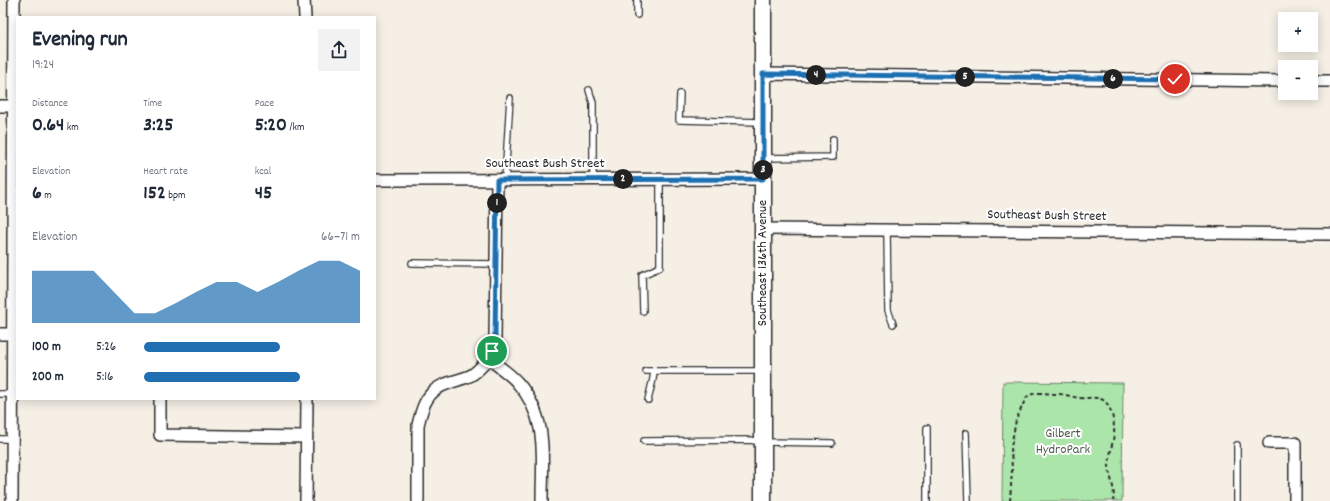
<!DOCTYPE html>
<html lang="en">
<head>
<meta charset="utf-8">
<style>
  :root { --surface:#fff; --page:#f2f2f3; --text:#1f2937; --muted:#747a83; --accent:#1f6fb2 }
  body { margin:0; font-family:Dekko,sans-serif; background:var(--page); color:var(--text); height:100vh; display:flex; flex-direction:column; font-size:15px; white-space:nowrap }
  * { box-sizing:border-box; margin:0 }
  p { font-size:13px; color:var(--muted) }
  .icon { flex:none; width:22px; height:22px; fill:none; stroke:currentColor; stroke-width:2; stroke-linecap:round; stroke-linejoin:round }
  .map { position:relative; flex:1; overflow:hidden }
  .details { position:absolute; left:16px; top:16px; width:360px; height:384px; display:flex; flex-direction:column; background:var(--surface); border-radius:0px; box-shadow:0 2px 10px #0003 }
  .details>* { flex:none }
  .fabs { position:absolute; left:1278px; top:12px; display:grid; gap:8px }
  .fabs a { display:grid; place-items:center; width:40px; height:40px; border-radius:0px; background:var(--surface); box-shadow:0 2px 10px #0003; font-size:20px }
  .pin { position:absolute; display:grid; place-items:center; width:34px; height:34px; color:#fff; margin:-17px; border:2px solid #fff; border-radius:50%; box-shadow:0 1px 4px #0007 }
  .km { position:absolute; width:20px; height:20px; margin:-10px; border-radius:50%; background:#222; color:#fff; font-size:11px; line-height:20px; text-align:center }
  .round { display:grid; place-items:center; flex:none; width:42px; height:42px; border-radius:0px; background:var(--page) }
  .headline { display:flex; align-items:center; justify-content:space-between; height:68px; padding:0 16px }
  h1 { font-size:22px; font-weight:700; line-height:30px }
  .figures { display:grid; grid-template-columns:repeat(3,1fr); gap:6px; height:68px; padding:4px 16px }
  .figures div { display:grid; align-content:center }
  .figures b { font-size:20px; font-weight:700 }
  .figures small { font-size:11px; font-weight:400 }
  .figures p { font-size:11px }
  .chart { height:112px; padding:8px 16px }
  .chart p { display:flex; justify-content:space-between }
  .chart svg { width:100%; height:72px; margin-top:4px; fill:var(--accent); opacity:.7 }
  ul { padding:0 16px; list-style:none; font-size:13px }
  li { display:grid; grid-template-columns:64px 48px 1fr; align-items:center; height:30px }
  li i { height:10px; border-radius:5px; background:var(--accent) }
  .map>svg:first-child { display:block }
  .green { fill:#abe5aa; stroke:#6b886a }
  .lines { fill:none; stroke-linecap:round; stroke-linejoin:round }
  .lane-casing { stroke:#2b2b2b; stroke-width:8 }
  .street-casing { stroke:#2b2b2b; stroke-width:14 }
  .secondary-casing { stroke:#2b2b2b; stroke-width:19 }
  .path { stroke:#2b2b2b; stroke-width:2; stroke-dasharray:4 3; stroke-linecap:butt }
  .lane { stroke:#fff; stroke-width:5.5 }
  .street { stroke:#fff; stroke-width:11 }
  .secondary { stroke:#fff; stroke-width:16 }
  .route-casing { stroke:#fff; stroke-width:8 }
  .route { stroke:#1f6fb2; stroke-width:5 }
  .labels { text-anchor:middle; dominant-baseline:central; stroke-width:4; stroke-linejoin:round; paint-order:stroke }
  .street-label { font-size:14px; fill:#2b2b2b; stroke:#fff }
  .park-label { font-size:14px; fill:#4b5a4b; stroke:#fff }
</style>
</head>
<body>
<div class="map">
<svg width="1330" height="501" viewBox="0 0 1330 501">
  <rect width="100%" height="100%" fill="#f5efe6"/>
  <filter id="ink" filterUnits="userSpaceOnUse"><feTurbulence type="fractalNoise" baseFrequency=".025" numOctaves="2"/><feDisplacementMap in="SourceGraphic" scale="8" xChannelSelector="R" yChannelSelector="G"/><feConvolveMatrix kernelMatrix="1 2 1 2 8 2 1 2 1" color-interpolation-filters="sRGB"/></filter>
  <g filter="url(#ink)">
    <polygon class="green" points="1003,382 1123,383 1122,501 1002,501"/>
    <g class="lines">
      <defs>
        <g id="lane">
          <polyline points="637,0 637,15"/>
          <polyline points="589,90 593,103 593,179"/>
          <polyline points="680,94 679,120 761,122"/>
          <polyline points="764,158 833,157 833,139"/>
          <polyline points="505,180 510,98"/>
          <polyline points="887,230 888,310 893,324"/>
          <polyline points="412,263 496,264"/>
          <polyline points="643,311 642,275 660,267 660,179"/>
          <polyline points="646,371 762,371"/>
          <polyline points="0,394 12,394"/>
          <polyline points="648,400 653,379 654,371"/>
          <polyline points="927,428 927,501"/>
          <polyline points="966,433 968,501"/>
          <polyline points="0,439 12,439"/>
          <polyline points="644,441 749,440 763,442 832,443"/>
          <polyline points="1237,445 1237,501"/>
        </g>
        <g id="street">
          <polyline points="304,0 305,17"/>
          <polyline points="763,74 1285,81"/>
          <polyline points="1311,81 1330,81"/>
          <polyline points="0,106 13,106"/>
          <polyline points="375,180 763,179"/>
          <polyline points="763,229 1330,234"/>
          <polyline points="0,334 13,334"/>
          <path d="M488,358C498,366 509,373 517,382C549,418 542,456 542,501"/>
          <polyline points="160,399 160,435 306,437"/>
          <polyline points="1269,443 1295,443 1295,501"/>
          <polyline points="12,501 14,0"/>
          <polyline points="306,501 307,399"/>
          <path d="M418,501V425C421,413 424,400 433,392C441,383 457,381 467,377C475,375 490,359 492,351C494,347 494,343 495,339L497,180"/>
        </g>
        <polyline id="secondary" points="763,501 763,0"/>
      </defs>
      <use href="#lane" class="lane-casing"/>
      <use href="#street" class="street-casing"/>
      <use href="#secondary" class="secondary-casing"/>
      <path class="path" d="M1010,501L1012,470L1011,447L1016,420L1026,398C1033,390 1048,394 1058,394C1066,394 1072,397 1079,398C1086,399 1094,396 1101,399C1110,402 1114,419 1114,428C1115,435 1112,443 1111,450C1110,455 1110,460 1109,465C1109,478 1116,488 1113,501"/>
      <use href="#lane" class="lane"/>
      <use href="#street" class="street"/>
      <use href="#secondary" class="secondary"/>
    </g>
  </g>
  <g class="lines" filter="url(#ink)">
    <defs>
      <polyline id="route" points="492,351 495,339 497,180 763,179 763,74 1175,79"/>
    </defs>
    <use href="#route" class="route-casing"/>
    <use href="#route" class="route"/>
  </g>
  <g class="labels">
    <g class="street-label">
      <text x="545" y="164">Southeast Bush Street</text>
      <text transform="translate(1047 216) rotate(1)">Southeast Bush Street</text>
      <text transform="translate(763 263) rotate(-90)">Southeast 136th Avenue</text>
    </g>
    <g class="park-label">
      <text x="1063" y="434">Gilbert<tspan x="1063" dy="16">HydroPark</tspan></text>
    </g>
  </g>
</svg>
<div class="fabs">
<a>+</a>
<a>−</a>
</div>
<div class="pin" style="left:492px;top:351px;background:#1e9e55"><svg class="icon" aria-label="arrive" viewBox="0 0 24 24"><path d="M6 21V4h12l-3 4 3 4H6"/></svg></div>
<div class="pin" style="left:1175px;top:79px;background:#d93025"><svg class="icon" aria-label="check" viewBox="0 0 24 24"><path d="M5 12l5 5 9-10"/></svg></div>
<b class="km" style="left:497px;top:203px">1</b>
<b class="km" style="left:623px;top:179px">2</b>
<b class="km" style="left:763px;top:170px">3</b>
<b class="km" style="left:816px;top:75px">4</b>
<b class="km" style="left:965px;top:77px">5</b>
<b class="km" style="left:1113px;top:79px">6</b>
<section class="details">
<div class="headline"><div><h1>Evening run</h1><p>19:24</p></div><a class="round"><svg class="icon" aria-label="share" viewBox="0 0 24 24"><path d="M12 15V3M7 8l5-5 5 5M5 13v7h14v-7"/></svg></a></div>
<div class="figures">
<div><p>Distance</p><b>0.64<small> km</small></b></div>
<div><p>Time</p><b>3:25</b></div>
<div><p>Pace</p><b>5:20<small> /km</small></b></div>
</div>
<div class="figures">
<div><p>Elevation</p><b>6<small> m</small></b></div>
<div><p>Heart rate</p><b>152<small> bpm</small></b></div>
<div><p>kcal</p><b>45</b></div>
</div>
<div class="chart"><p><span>Elevation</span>66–71 m</p>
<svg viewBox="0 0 160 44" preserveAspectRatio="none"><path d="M0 44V12L10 12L20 12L30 12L40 25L50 38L60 38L70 32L80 25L90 19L100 19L110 25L120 19L130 12L140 6L150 6L160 12V44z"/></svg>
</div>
<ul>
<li><b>100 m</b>5:26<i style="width:63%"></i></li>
<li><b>200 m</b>5:16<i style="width:72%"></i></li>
</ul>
</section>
</div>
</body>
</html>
